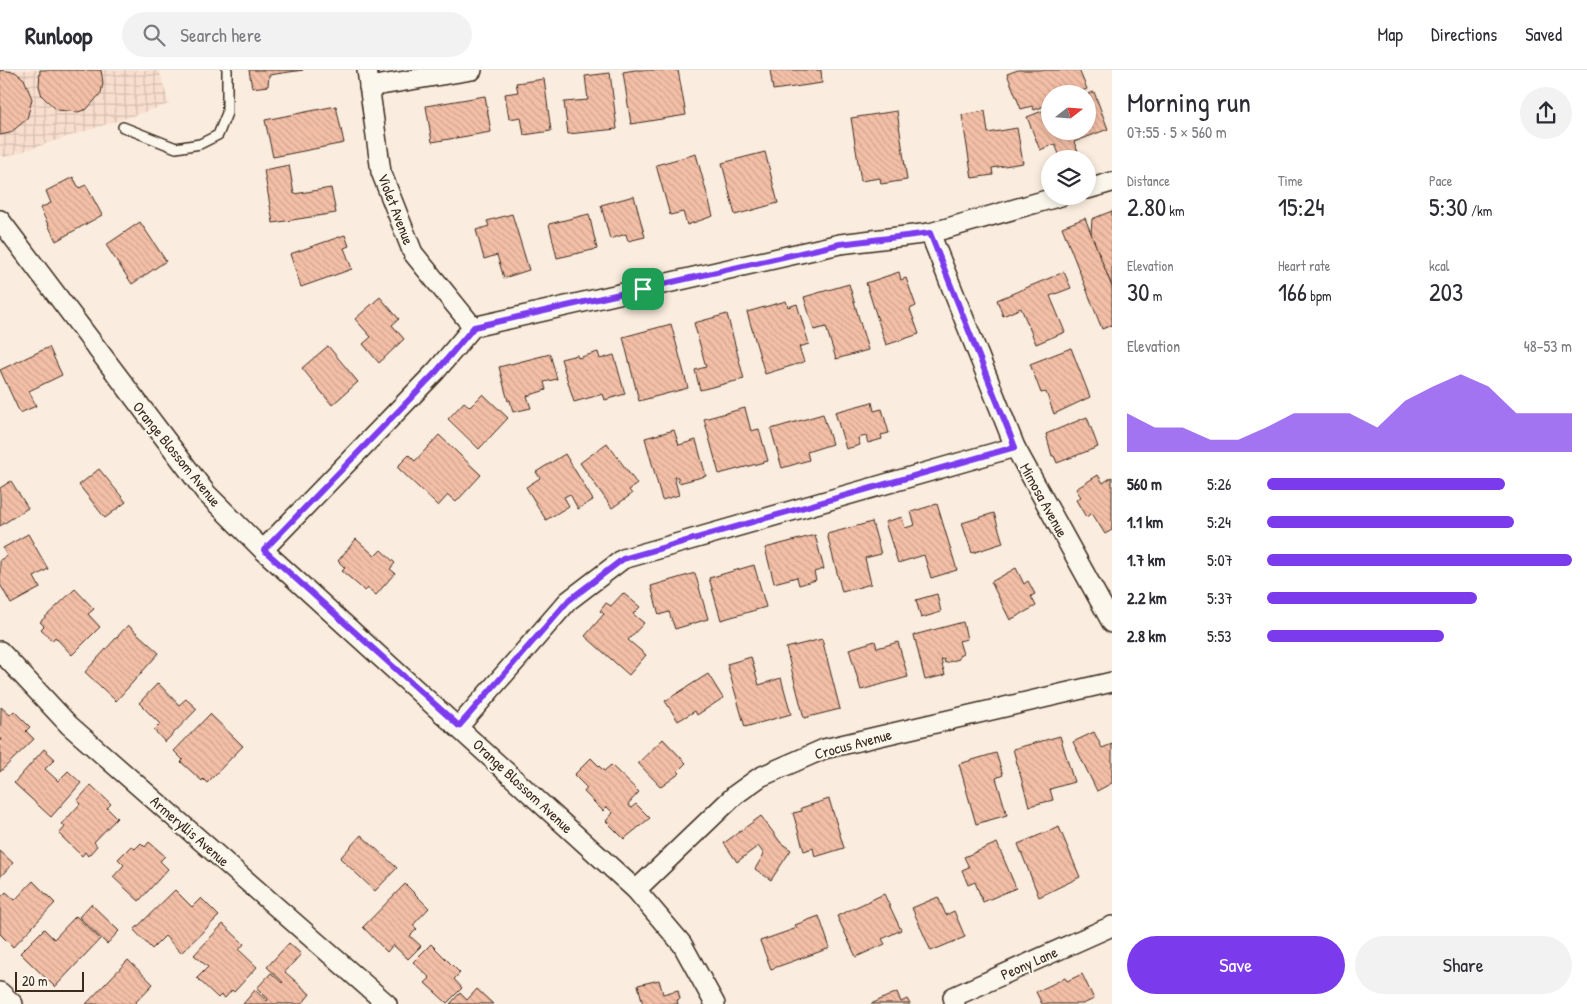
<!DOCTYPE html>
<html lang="en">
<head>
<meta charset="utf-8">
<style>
  :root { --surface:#fff; --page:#f2f2f3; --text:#2b2b33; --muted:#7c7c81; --line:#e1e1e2; --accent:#7c3aed }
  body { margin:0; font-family:"Patrick Hand",sans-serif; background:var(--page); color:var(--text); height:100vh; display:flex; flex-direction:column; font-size:19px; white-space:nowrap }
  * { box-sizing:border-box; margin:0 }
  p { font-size:16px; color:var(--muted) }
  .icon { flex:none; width:28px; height:28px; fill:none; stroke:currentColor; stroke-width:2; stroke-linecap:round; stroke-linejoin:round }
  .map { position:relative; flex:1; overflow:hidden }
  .details { display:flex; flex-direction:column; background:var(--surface); width:475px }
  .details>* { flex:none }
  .needle { width:32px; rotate:73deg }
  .buttons { position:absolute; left:1041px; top:15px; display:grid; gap:10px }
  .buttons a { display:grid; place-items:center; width:55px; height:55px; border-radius:50%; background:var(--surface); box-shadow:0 2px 8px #0003; font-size:25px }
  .scale { position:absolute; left:15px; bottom:12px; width:69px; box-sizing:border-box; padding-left:5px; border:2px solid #3b2a1e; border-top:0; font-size:14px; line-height:18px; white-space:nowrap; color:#3b2a1e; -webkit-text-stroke:4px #fbf7ec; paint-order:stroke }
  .pin { position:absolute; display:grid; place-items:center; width:42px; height:42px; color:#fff; margin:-21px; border-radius:10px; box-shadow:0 2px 8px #0006 }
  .round { display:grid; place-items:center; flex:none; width:52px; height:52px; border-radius:26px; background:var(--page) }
  .summary { display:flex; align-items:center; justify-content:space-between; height:85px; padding:0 15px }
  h1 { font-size:28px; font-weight:600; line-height:38px }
  .figures { display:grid; grid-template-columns:repeat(3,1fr); gap:8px; height:85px; padding:5px 15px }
  .figures div { display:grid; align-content:center }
  .figures b { font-size:25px; font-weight:600 }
  .figures small { font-size:14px; font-weight:400 }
  .figures p { font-size:14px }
  .chart { height:140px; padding:10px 15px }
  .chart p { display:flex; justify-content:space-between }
  .chart svg { width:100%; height:90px; margin-top:5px; fill:var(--accent); opacity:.7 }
  .action { display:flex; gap:10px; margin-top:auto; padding:10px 15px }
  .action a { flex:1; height:58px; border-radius:30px; background:var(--accent); color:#fff; font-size:20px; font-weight:600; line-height:58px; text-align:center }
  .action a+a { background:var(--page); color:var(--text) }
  ul { padding:0 15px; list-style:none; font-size:16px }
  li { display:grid; grid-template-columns:80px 60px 1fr; align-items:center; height:38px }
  li i { height:12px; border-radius:6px; background:var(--accent) }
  header { display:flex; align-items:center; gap:30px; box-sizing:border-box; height:70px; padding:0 25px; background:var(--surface); border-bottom:1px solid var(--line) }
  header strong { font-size:24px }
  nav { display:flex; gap:28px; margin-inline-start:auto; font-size:18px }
  .search { width:350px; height:45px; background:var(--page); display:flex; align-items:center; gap:12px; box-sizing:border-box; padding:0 18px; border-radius:28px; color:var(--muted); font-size:19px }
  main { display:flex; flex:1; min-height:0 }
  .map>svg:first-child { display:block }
  .industrial { fill:url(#industrial-grid) }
  .building { fill:url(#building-back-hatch); stroke:#3b2a1e }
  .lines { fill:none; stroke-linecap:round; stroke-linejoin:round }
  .lane-casing { stroke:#3b2a1e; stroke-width:12 }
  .street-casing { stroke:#3b2a1e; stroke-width:22 }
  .lane { stroke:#fbf7ec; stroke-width:9 }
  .street { stroke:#fbf7ec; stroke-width:19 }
  .route-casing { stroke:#fff; stroke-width:10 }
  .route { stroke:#7c3aed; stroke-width:6 }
  .labels { text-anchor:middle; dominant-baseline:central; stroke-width:4; stroke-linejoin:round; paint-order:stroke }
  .street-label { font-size:15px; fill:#3b2a1e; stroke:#fbf7ec }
</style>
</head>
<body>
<header>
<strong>Runloop</strong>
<div class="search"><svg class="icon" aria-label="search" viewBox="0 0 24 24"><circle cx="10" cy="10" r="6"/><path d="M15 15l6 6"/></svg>Search here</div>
<nav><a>Map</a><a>Directions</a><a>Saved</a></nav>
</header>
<main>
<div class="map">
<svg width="1112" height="934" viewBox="0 0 1112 934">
  <defs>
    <pattern id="industrial-grid" width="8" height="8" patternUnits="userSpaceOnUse" patternTransform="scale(1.25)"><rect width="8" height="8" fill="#f8dece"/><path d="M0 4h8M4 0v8" fill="none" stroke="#d6bfb0"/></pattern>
    <pattern id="building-back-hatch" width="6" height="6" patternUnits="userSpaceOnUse" patternTransform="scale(1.25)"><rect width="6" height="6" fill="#f4bfa7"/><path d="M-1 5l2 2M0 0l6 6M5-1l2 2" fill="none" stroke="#d2a48f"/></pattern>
  </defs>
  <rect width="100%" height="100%" fill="#faecde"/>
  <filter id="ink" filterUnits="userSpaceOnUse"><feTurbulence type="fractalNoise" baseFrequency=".02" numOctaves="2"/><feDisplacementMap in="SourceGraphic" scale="10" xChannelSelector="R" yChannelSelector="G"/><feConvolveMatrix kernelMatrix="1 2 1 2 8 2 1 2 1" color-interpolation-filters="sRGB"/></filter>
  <g filter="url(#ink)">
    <polygon class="industrial" points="0,0 159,0 169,34 5,87 0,84"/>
    <g class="building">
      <polygon points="0,0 15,2 24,9 32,29 27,49 10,63 0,65"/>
      <polygon points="40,0 101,0 103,13 101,23 87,39 78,42 57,40 42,26 39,16"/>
      <polygon points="249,0 303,0 269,5 268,16 252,18"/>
      <polygon points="635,0 678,0 686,45 631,54 623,2"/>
      <polygon points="770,0 821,0 822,13 773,20"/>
      <polygon points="1018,0 1079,0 1087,19 1076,24 1050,24 1050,34 1034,40 1032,36 1021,39 1007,4"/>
      <polygon points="610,3 617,59 568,64 564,32 588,30 585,6"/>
      <polygon points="544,9 551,61 524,65 521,47 509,49 505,24 518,22 516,13"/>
      <polygon points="1094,22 1108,59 1074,72 1078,82 1061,89 1055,74 1040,80 1027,47 1050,38 1050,61 1088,61 1088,24"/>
      <polygon points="485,26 491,62 432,72 426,36"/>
      <polygon points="336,36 344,73 273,87 265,50"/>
      <polygon points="897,41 907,110 881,114 880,108 861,111 851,48"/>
      <polygon points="985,41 988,63 1017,58 1023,93 992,98 993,105 972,108 962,45"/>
      <polygon points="765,82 778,133 735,145 722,93"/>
      <polygon points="696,84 713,146 687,155 683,142 670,145 656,95"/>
      <polygon points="289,95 294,124 331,118 336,143 273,153 264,100"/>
      <polygon points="73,107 79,118 86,115 102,145 56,171 40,138 51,133 46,121"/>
      <polygon points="634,126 645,167 628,171 626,164 610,169 601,135"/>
      <polygon points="1112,141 1112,217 1091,164 1092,149"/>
      <polygon points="512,144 529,200 504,208 497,185 484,189 476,160 489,156 487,151"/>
      <polygon points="589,144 597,179 557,188 549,154"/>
      <polygon points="1085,148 1112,217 1112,255 1102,259 1062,157"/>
      <polygon points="140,152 166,191 132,214 106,175"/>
      <polygon points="345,165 349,176 344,178 352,199 301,217 290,184"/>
      <polygon points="899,202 901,210 906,208 916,236 910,239 919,264 886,275 866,213"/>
      <polygon points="1064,202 1071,218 1050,226 1065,262 1036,274 1021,238 1003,246 997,230"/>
      <polygon points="849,214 868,280 836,289 826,257 814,260 804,227"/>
      <polygon points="380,227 399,249 392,255 404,269 379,293 363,274 371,267 355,249"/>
      <polygon points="786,231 788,237 797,234 809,274 799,277 804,292 765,304 747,242"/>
      <polygon points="727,244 744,309 700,320 695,300 706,297 694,253"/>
      <polygon points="671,254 688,318 639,331 623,267"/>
      <polygon points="328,276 358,312 332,335 302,298"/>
      <polygon points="49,277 62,305 29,321 36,336 20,343 0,300"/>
      <polygon points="1071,278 1090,327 1054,344 1046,322 1041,323 1030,294"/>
      <polygon points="598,282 600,289 614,285 625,324 605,330 603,324 574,332 561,289 577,285 578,288"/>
      <polygon points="550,284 557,309 544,312 546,320 527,326 531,338 513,342 510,330 508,331 499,297"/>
      <polygon points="483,324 508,348 479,379 448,349 464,332 470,337"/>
      <polygon points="872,332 874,341 882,339 889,363 881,365 882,369 868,373 866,366 858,368 860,375 846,379 835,342"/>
      <polygon points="745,338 751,361 759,359 768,391 719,404 704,349"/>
      <polygon points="823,344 832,374 807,382 809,390 782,398 771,359"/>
      <polygon points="1087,347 1098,377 1057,393 1054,386 1052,386 1046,364"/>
      <polygon points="674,360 679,375 696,370 706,406 679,413 678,407 674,407 679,425 662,430 645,368"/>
      <polygon points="439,365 481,405 456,432 448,425 438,436 397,397 409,385 415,391"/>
      <polygon points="607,373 637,414 629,420 632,424 612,438 580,393"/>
      <polygon points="565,384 593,430 578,439 570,424 564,427 569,436 546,450 526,417 540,408 536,402"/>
      <polygon points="99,399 126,432 105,448 79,415"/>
      <polygon points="1098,405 1103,413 1112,407 1112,460 1105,464 1092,443 1086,447 1076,430 1081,427 1076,419"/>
      <polygon points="11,411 28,438 0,456 0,418"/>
      <polygon points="937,434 957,500 931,508 924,485 898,493 885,452 902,447 905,458 915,455 911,442"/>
      <polygon points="994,443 1003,473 972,483 962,453"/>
      <polygon points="872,452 881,484 865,488 871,514 842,522 827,464"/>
      <polygon points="28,464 48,499 34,507 40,518 11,534 0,514 0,490 7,486 3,478"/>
      <polygon points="815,465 824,499 814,502 816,510 799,515 797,507 774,513 765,478"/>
      <polygon points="356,469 375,486 381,480 395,493 390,499 395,503 376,525 368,518 365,521 342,501 345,498 338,491"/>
      <polygon points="754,495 766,537 721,550 709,508"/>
      <polygon points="1016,498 1024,514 1028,511 1035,524 1031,526 1036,536 1010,550 991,512"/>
      <polygon points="695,503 708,549 675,559 669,542 659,545 651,516"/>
      <polygon points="75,519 94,539 88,544 100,557 72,585 55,567 52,571 41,559 44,556 40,552"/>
      <polygon points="623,523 640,537 633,544 644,553 628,570 646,585 629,605 585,566 604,544 600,541 606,533 611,536"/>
      <polygon points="937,524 941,542 921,548 916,530"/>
      <polygon points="963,552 967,569 959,571 963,584 959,586 959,589 945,593 944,589 941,590 945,605 925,610 914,565"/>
      <polygon points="128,555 159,583 116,631 85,602"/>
      <polygon points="822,569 840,639 804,648 786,578"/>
      <polygon points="875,571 877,578 898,572 908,607 861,620 849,579"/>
      <polygon points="751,587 759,615 781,608 791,644 745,657 727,594"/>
      <polygon points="708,604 723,628 697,645 695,641 678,651 665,631"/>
      <polygon points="158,613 179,635 186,629 197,639 165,672 154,660 160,654 139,633"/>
      <polygon points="1,637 10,645 14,641 30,657 26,661 34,669 0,702"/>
      <polygon points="210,644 243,676 207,713 203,709 202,711 181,692 183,690 174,681"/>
      <polygon points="1094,662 1102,678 1112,674 1112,713 1097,721 1073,672"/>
      <polygon points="1060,666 1074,712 1050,719 1053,730 1029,736 1013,679"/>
      <polygon points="663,669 686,693 678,701 680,703 661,717 638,693"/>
      <polygon points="44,679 55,689 45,699 58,711 68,701 81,713 51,747 14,713"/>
      <polygon points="996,683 1003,705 996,708 1007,745 976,754 959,694"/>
      <polygon points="591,688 604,701 611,695 639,722 628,734 631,738 636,734 650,748 624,769 606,751 613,743 607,737 603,741 584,722 587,718 574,705"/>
      <polygon points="91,715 111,734 107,738 117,748 94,772 97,776 88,786 85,782 82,786 59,764 65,757 62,754 80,734 77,731"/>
      <polygon points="829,729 844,778 815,787 813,778 804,781 793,743 802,741 801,738"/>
      <polygon points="761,746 781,773 791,780 771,810 755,799 764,784 758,776 737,792 724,773"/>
      <polygon points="1059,757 1080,807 1039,827 1018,774"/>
      <polygon points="361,765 397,798 375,821 340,788"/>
      <polygon points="149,772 165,786 160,791 168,799 139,831 113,807 124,795 118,789 131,776 135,779 141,773 145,777"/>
      <polygon points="997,773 1016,818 983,832 975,812 968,815 962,800 969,797 964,787"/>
      <polygon points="0,781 13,793 0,807"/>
      <polygon points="33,811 55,833 13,877 0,864 0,828 6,822 15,830"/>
      <polygon points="405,814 429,838 413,855 417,859 410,866 421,876 408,889 393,875 387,882 363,857"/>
      <polygon points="175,820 192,837 201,828 219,846 181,883 165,866 152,879 134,860"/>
      <polygon points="884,824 901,860 882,869 885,874 856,887 837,846"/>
      <polygon points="938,827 946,845 954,841 965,867 931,881 912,838"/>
      <polygon points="91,834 119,861 107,874 79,847"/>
      <polygon points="76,846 100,869 55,917 20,883 44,859 54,869"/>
      <polygon points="819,846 830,878 771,899 760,871 797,858 795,855"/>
      <polygon points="223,854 244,874 239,880 257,897 234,922 232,920 225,928 221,925 218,928 197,908 208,897 194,885"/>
      <polygon points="289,873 301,884 285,902 310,924 302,934 243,934 255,920 267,931 268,929 257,918 271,903 282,913 283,912 267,897"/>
      <polygon points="431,874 460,903 454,909 462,918 447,933 425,913 430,908 413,892"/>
      <polygon points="128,890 153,914 134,934 86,934"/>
      <polygon points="1082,904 1094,929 1083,934 1042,934 1036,922 1065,908 1067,911"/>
      <polygon points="659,910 663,924 678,920 680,929 677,930 678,934 643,934 638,915"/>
      <polygon points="477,919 493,934 450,934 460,923 467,930"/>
      <polygon points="897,922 901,932 907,929 910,934 871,934"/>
    </g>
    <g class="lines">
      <defs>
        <polyline id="lane" points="123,57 176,78 200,74 218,65 227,43 227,0"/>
        <g id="street">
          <polyline points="367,0 381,102 413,183 473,257"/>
          <polyline points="369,17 472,0"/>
          <polyline points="1088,119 1112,112"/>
          <polyline points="0,150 206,423 263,480 636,820 682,874 715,934"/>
          <polyline points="930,163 1015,377 1112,553"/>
          <polyline points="263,480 436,301 473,257 840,174 930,163 1061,126"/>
          <polyline points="0,581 69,655 387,934"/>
          <polyline points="459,656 568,531 623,489 1015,377"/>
          <polyline points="636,820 735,725 760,707 824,679 1112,612"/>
          <polyline points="0,922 13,934"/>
          <polyline points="955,934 953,927 1112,856"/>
        </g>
      </defs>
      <use href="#lane" class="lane-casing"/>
      <use href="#street" class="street-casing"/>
      <use href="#lane" class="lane"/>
      <use href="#street" class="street"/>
    </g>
  </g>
  <g class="lines" filter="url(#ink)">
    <defs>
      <polygon id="route" points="930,163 1015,377 623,489 568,531 459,656 264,480 436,302 474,257 840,174"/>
    </defs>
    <use href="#route" class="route-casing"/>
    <use href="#route" class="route"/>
  </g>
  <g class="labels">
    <g class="street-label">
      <text transform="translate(396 139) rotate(69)">Violet Avenue</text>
      <text transform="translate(177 384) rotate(51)">Orange Blossom Avenue</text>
      <text transform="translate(1044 430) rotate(61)">Mimosa Avenue</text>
      <text transform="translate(853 674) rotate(-15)">Crocus Avenue</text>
      <text transform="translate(523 716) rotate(43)">Orange Blossom Avenue</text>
      <text transform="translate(190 761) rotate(41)">Armeryllis Avenue</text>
      <text transform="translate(1029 893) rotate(-24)">Peony Lane</text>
    </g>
  </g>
</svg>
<div class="buttons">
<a><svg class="needle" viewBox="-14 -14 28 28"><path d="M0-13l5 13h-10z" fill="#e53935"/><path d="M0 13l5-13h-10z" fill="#7c7c81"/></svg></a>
<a><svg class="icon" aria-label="layers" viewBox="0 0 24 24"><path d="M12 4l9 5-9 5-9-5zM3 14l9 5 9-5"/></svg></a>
</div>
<div class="scale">20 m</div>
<div class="pin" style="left:643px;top:219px;background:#1e9e55"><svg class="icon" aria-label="arrive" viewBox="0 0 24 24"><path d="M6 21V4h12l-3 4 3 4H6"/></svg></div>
</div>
<section class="details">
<div class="summary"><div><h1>Morning run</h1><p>07:55 · 5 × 560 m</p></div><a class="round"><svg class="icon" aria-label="share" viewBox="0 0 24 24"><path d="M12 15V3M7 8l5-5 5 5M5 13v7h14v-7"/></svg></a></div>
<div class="figures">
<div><p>Distance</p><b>2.80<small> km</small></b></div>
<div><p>Time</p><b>15:24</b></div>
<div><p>Pace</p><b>5:30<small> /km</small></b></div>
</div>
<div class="figures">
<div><p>Elevation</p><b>30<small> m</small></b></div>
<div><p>Heart rate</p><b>166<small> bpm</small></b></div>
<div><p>kcal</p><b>203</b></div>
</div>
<div class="chart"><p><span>Elevation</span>48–53 m</p>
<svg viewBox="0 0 160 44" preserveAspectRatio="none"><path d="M0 44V25L10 32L20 32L30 38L40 38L50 32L60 25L70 25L80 25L90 32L100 19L110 12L120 6L130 12L140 25L150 25L160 25V44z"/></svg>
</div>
<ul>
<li><b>560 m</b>5:26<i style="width:78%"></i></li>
<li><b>1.1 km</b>5:24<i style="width:81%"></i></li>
<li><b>1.7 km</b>5:07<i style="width:100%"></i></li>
<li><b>2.2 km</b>5:37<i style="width:69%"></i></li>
<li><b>2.8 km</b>5:53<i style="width:58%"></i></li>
</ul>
<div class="action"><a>Save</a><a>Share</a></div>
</section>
</main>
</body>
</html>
